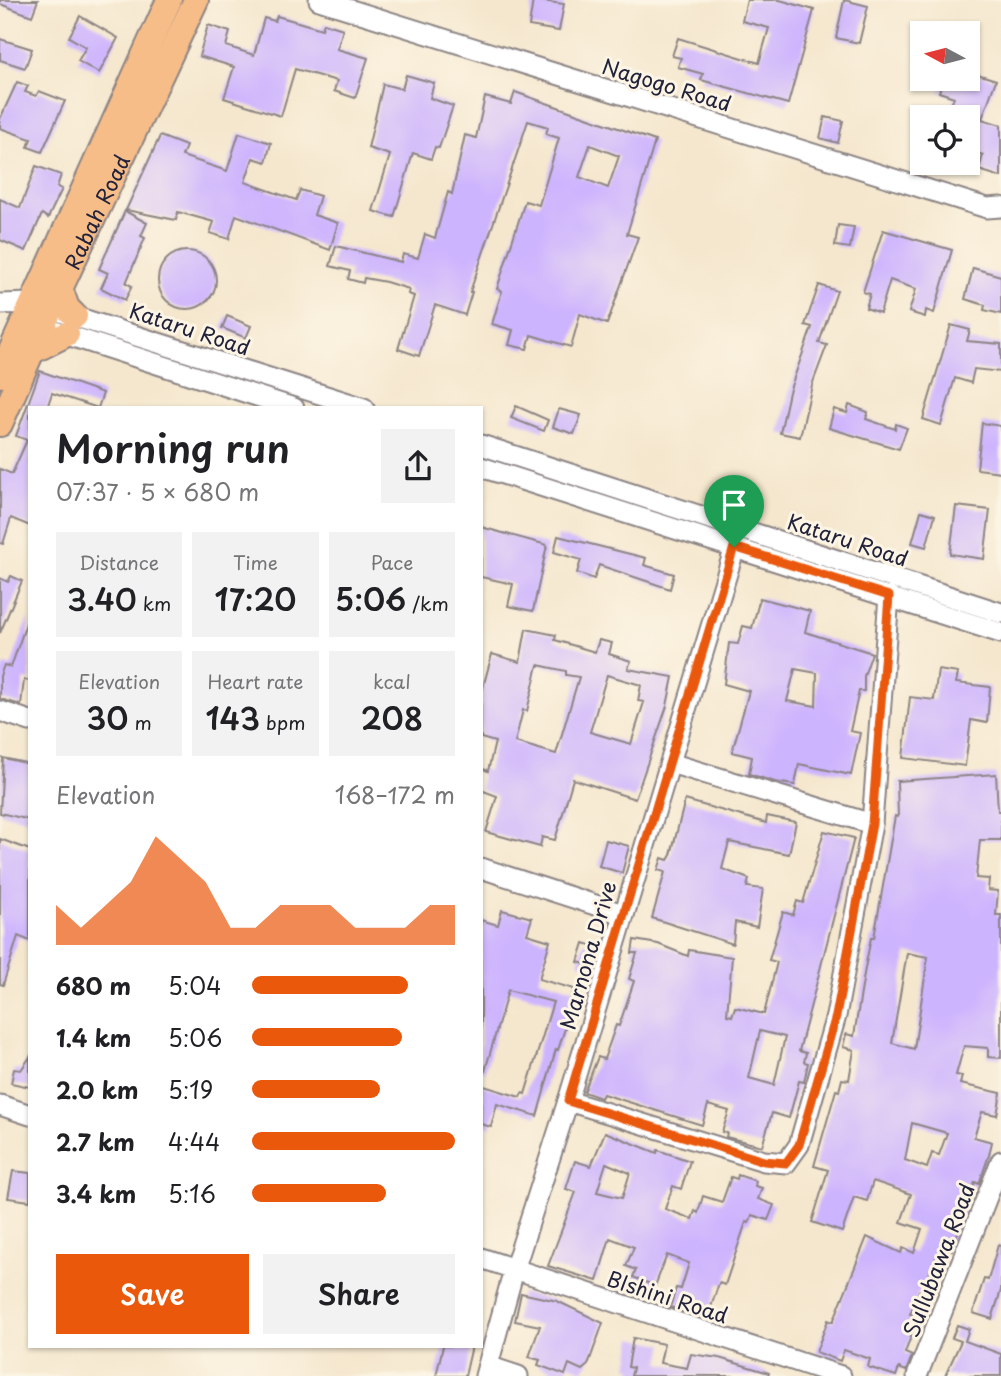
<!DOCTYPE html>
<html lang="en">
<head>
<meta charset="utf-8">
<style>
  :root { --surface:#fff; --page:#f2f2f2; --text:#202124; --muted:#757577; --accent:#ea580c }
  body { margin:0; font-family:"Playpen Sans",sans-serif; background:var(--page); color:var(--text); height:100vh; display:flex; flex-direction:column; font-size:26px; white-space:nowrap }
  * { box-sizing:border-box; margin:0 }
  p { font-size:23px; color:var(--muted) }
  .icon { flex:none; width:38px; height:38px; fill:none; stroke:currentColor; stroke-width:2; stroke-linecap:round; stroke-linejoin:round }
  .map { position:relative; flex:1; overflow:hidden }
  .side { position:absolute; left:28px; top:406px; width:455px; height:942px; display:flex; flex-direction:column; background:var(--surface); border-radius:0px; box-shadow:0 2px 5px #0004 }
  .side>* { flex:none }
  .needle { width:46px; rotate:277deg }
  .controls { position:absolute; left:910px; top:21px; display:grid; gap:14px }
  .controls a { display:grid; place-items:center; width:70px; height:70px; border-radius:0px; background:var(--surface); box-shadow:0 2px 5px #0004; font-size:35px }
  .pin { position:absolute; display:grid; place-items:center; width:60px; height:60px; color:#fff; margin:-72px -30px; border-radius:50% 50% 50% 0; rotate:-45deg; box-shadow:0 0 7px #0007 }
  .pin .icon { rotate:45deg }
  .round { display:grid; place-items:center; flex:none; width:74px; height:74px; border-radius:0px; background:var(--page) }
  .headline { display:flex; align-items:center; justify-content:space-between; height:119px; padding:0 28px }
  h1 { font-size:38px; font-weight:600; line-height:52px }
  .metrics { display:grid; grid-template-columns:repeat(3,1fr); gap:10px; height:119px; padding:7px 28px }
  .metrics div { display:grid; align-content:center; border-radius:0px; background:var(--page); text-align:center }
  .metrics b { font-size:30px; font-weight:600 }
  .metrics small { font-size:19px; font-weight:400 }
  .metrics p { font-size:19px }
  .chart { height:196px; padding:14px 28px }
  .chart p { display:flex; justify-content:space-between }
  .chart svg { width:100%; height:126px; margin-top:7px; fill:var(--accent); opacity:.7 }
  .button { display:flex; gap:14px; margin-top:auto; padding:14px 28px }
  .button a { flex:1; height:80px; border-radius:0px; background:var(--accent); color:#fff; font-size:28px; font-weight:600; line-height:80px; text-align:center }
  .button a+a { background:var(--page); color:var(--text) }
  ul { padding:0 28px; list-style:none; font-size:23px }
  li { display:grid; grid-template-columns:112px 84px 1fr; align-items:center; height:52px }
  li i { height:18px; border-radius:9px; background:var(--accent) }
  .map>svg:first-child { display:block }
  .building { fill:#cdb4fe; fill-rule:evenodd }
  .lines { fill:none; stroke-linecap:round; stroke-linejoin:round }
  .minor-casing { stroke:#8c8484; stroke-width:23 }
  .major-casing { stroke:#8c8484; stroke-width:28 }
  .minor { stroke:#fff; stroke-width:19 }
  .major { stroke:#f7bd88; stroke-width:24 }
  .route-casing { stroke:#fff; stroke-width:14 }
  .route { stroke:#ea580c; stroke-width:9 }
  .labels { text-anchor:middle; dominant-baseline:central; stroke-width:6; stroke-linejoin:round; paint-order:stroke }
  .street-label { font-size:21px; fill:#22223b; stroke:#fcf5e5 }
</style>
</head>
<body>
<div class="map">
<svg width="1001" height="1376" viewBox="0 0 1001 1376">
  <rect width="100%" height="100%" fill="#fcf5e5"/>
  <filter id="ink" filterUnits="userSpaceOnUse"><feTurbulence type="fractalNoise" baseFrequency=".0143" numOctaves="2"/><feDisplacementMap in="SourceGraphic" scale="14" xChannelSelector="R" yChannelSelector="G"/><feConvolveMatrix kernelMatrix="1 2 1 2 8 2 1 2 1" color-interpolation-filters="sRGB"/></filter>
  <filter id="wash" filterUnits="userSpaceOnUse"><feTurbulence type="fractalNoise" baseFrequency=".00686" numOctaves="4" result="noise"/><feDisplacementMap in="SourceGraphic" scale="28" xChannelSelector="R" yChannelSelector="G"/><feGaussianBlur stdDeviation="1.57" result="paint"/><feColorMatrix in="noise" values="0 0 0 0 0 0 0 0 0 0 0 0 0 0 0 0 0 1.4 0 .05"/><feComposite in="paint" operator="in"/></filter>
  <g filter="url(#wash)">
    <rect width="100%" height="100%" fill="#f5e7ce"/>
    <g id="blocks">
      <g class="building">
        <polygon points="0,0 38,0 32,16 0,4"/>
        <polygon points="533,0 564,4 559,31 529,26"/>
        <polygon points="747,0 780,0 814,10 788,104 701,80 703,74 678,67 681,58 672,56 678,38 759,63 769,28 742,21"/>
        <polygon points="844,0 868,6 859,43 836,38"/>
        <polygon points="80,16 118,38 99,73 78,61 86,47 69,37"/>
        <polygon points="277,16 322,29 324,23 343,29 337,49 368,58 355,98 334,91 337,81 295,69 281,116 224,98 234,67 199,56 208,25 230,32 226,46 254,55 264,18 275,21"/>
        <polygon points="0,39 32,49 25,68 0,60"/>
        <polygon points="968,71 996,80 982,119 1001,125 1001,177 979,170 983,155 968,150 968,117 947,117 954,97 939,92 943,79 968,79"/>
        <polygon points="406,75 434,83 430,98 453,106 439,148 435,147 431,159 413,153 394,217 373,211 390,155 368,148 383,84 402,89"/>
        <polygon points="17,82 28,86 25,92 36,96 39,91 65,101 42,152 28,147 31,139 0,128 0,119"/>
        <path d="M515,92L655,141L627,234L638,237L607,324L580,314L571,347L531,335L527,349L509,345L513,330L492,324L502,291L497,289L525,201L539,205L559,138L546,134L548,127L528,121L470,292H472L465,315L435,305L419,356L398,349L414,296L408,294L409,289L386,282L364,278L363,283L348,279L350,271L330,266L336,246L401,262L403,254L418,258L425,234L435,238L448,192L452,194L465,135L476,138L485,97L511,104ZM590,145L619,156L608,188L579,177Z"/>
        <polygon points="825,117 843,121 838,143 820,138"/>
        <polygon points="239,133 271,143 266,162 253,158 245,182 296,200 300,190 320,196 314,215 338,223 330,250 236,215 229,239 210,233 214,222 178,212 176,220 126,210 160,136 186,146 182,156 227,171"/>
        <polygon points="36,166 61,175 57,187 62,189 48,218 42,214 26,251 0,240 0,199 20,208"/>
        <polygon points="125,211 147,223 141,236 145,238 126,283 132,286 125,300 101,288 108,273 99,269"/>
        <polygon points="838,225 854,227 850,248 835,246"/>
        <polygon points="883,230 952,250 934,313 926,310 925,317 909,312 916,289 890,280 880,313 866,308 870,294 863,292"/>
        <circle cx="187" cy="280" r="29"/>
        <polygon points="973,268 1001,276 1001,314 984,310 985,305 965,299"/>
        <polygon points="819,285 837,291 819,343 827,345 812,385 800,437 780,433 789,392 812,327 805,325"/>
        <polygon points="227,316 251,326 246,338 222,328"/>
        <polygon points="951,325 970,330 967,341 1001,344 1001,372 974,369 971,383 955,378 941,425 923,419"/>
        <polygon points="40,371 103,393 98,408 52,393 47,408 30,408 30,526 11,518 3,544 0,543 0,469 12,474 27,440 16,436"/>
        <polygon points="849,405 868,412 866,419 895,429 896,424 907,428 899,449 829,428 834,409 847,413"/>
        <polygon points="516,406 548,420 544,431 511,418"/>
        <polygon points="559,409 581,415 574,434 553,427"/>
        <polygon points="982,423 1001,426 1001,472 977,469"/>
        <polygon points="956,506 990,510 984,559 950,554"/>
        <polygon points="921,511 935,515 926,547 912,543"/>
        <polygon points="481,527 547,545 533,611 508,606 513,584 481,577"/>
        <polygon points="558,536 646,558 644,565 674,574 670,589 599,565 594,579 577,573 581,560 554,552"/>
        <polygon points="11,576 22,581 0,633 0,578 8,582"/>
        <path d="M760,598L810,611L805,632L872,653L864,676V691H859L850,731L860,733L851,775L799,764L795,785L775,782L749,774L752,757L732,752L749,691L724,684L729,643L738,644L743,626L752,628ZM795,669L817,673L816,706L787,701Z"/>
        <polygon points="28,618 30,681 24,680 21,705 0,699 0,676 4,665 11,667"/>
        <path d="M526,629L556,635L555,640L595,652L599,640L612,643L609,654L631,661L628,669L673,677L667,706L635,799L573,779L555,840L542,837L540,847L486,832L497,796L481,790V768L488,771L495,742L481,738V695L492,654L520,662ZM538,665L566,671V675L579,677L556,754L515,742L523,710L527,711ZM607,675L641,685L638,701L644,702L631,744L590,732Z"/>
        <polygon points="938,670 958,673 956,683 990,687 987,723 971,720 965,766 903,758 910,697 934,700"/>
        <polygon points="3,758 30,764 30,820 0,813"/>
        <path d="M996,774L998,811H1001V840H980L976,878L989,879L988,890L998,891L996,915H1001V1058L988,1057V1048L964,1046L956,1075L962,1076L960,1084L1001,1093L997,1115L982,1112L974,1137L992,1142L989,1155L979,1184L975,1182L952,1250L941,1246L922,1292L919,1291L910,1314L918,1317L905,1353L912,1356L906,1371L899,1368L896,1376L868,1367L870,1359L844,1350L840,1361L816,1352L828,1320L833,1322L867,1237L901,1253L903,1248L914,1253L922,1229L901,1222L911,1194L873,1181L867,1201L854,1197L842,1232L812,1222L828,1170L814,1166L836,1090L839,1091L842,1079L849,1080L854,1050L843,1047L846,1034L854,1036L865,968L871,938H874L895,816L898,817L897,781ZM907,953L928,957L914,1049L892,1043ZM912,1123L947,1133L939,1155L932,1153L927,1168L905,1160Z"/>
        <polygon points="685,800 766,823 767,816 796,822 789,854 729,842 722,869 749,879 747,887 763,889 757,927 735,922 733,944 652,918 665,872 658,870 662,858 668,860 671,855"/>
        <path d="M824,831L854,838L799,1051L806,1053L804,1062L808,1063L804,1082L799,1081L789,1118L772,1113L762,1146L726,1137L727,1133L722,1132L729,1111L708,1105L702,1125L603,1094L601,1098L584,1092L598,1057L604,1059L616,1025L619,1026L634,981L629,979L637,953H632L634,940L658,944L688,956L689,950L732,957L727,1015L732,1016L735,1007L764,1014L777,962L769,960L783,912L793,915L797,901L803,903ZM760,1031L785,1037L774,1085L749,1078Z"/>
        <polygon points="0,839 30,850 30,941 18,936 3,985 0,984"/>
        <polygon points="606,840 629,846 622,873 599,866"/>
        <polygon points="502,910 532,918 527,934 550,941 539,979 574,989 567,1012 570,1013 558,1050 556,1049 537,1116 497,1104 491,1127 481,1124 481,1085 520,1097 522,1093 525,1094 553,1002 508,990 485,1071 481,1071 481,920 498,925"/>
        <polygon points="584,943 597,947 591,966 578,962"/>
        <polygon points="30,1057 30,1087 11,1083 14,1069 21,1070"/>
        <path d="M605,1132L657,1153L658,1150L690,1161L681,1189L673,1186L665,1209L692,1219L695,1211L698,1213L703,1196L722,1202L731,1177L737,1179L738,1175L756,1181L755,1186L762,1188L758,1199L774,1205L768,1220L752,1215L749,1223L746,1222L725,1285L719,1283L707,1319L670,1307L676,1288L681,1289L689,1263L667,1255L655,1286L633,1277L636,1270L626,1266L634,1247L610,1238L597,1281L548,1266L576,1192L566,1189L575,1161L591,1166ZM606,1163L630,1173L622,1198L597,1192Z"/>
        <polygon points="13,1171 30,1173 30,1201 8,1198"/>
        <polygon points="998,1245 1001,1246 1001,1290 992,1319 973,1313 984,1279 988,1280"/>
        <polygon points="521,1293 557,1301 603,1323 588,1365 582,1370 569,1364 565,1375 538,1365 540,1360 529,1357 540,1326 515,1321"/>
        <polygon points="957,1325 969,1329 965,1341 1001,1354 1001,1376 945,1376 961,1341 952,1338"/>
        <polygon points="633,1338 664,1344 660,1363 687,1368 691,1354 719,1358 769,1373 768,1376 631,1376 633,1368 628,1367"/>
        <polygon points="443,1346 472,1346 465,1376 436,1376"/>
      </g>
    </g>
  </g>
  <g filter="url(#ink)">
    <use href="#blocks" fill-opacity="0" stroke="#8c8484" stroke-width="2"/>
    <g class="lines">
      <defs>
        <g id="minor">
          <polyline points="319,0 987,208 1001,207"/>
          <polyline points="0,304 32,303 364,408"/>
          <polyline points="55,331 294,408"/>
          <polyline points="481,445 1001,613"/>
          <polyline points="481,467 1001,633"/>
          <polyline points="0,711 30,721"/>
          <polyline points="670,763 872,824"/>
          <polyline points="481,868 623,914"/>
          <polyline points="568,1101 764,1161 786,1163 799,1145 836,1016 872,824 889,596"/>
          <polyline points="0,1105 30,1115"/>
          <polyline points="481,1258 841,1376"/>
          <polyline points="488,1366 518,1376"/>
          <polyline points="485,1376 514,1270 568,1101 735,547"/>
          <polyline points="917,1376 1001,1161"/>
        </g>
        <g id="major">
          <polyline points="60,288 67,308 75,316"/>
          <polyline points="31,352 67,334"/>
          <polyline points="0,375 169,0"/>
          <path id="s1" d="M0,424L51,308L196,0"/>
        </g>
      </defs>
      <use href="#minor" class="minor-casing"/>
      <use href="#major" class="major-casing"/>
      <use href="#minor" class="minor"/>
      <use href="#major" class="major"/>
    </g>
  </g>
  <g class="lines" filter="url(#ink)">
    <defs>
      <polygon id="route" points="734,547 889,596 872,824 836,1016 799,1145 786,1163 764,1161 568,1101"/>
    </defs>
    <use href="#route" class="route-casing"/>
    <use href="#route" class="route"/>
  </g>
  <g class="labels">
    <g class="street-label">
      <text transform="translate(667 84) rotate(17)">Nagogo Road</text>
      <text stroke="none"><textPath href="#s1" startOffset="233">Rabah Road</textPath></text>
      <text transform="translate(190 328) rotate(18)">Kataru Road</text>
      <text transform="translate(848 539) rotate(18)">Kataru Road</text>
      <text transform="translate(587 955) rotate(-74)">Marnona Drive</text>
      <text transform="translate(938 1260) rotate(-69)">Sullubawa Road</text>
      <text transform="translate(668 1296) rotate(18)">BIshini Road</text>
    </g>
  </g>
</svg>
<div class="controls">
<a><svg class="needle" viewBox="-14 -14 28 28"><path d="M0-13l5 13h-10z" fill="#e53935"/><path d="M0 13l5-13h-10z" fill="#757577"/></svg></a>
<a><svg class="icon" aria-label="locate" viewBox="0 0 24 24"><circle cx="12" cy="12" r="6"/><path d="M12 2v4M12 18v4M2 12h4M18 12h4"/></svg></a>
</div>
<div class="pin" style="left:734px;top:547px;background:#1e9e55"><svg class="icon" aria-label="arrive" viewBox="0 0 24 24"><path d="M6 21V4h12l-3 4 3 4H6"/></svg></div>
<section class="side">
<div class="headline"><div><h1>Morning run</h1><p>07:37 · 5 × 680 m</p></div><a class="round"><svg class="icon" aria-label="share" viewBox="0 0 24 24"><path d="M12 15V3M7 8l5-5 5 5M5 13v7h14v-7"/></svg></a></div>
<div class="metrics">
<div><p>Distance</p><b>3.40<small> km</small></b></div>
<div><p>Time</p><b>17:20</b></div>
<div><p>Pace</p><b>5:06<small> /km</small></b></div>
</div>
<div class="metrics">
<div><p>Elevation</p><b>30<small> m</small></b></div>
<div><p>Heart rate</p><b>143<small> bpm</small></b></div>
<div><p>kcal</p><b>208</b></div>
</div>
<div class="chart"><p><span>Elevation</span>168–172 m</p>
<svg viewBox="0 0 160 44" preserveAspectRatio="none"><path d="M0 44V30L10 38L20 30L30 22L40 6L50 14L60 22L70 38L80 38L90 30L100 30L110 30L120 38L130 38L140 38L150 30L160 30V44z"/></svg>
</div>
<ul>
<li><b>680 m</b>5:04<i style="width:77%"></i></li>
<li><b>1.4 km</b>5:06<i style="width:74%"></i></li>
<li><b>2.0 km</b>5:19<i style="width:63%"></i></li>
<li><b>2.7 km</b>4:44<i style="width:100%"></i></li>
<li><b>3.4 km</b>5:16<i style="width:66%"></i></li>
</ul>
<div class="button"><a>Save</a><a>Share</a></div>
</section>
</div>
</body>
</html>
